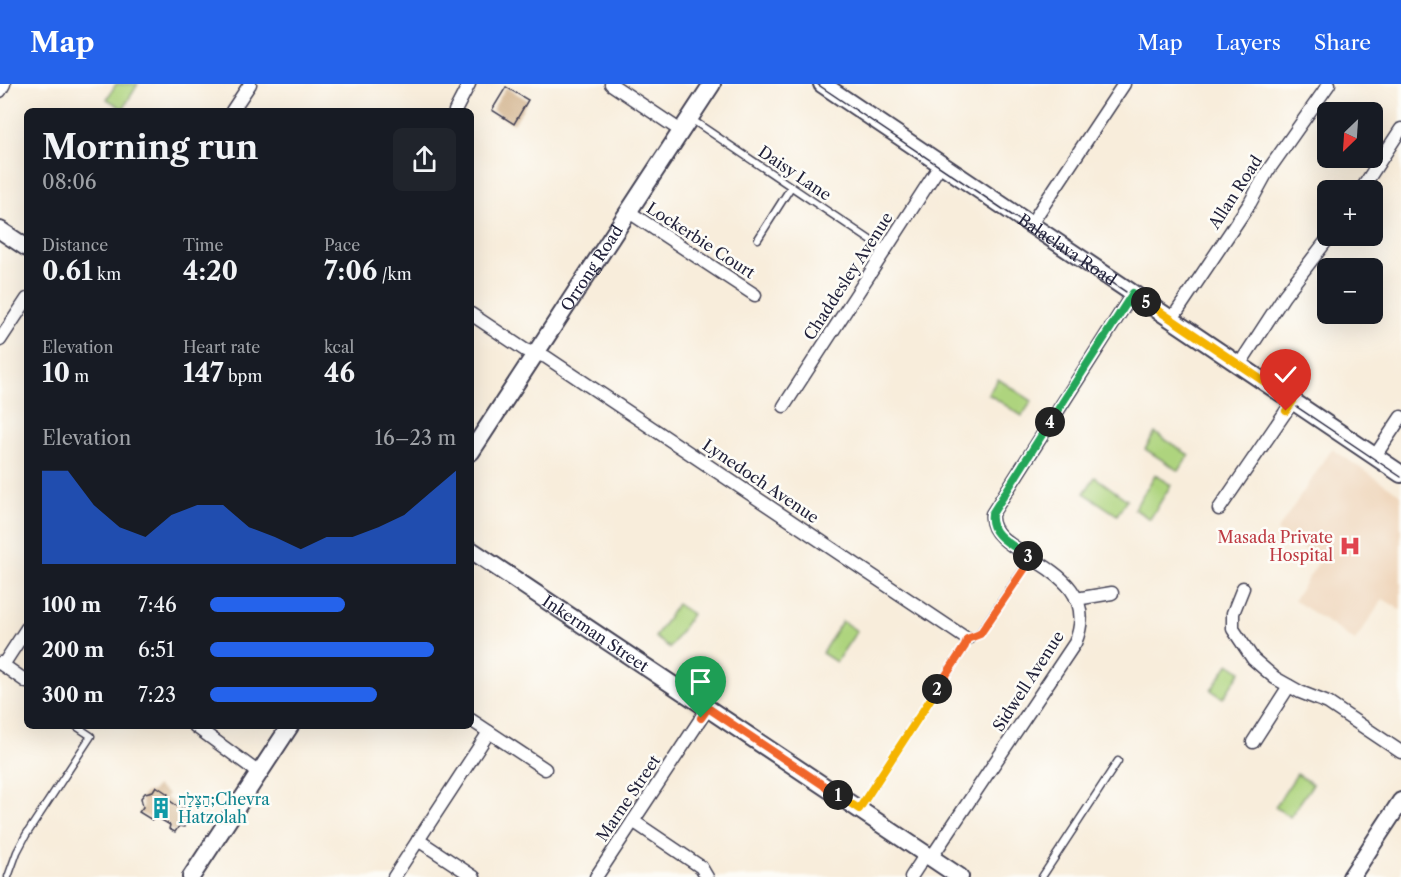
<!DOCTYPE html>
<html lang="en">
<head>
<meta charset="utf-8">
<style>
  :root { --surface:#171b24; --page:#20242c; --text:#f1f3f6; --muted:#9ea1a6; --accent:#2563eb }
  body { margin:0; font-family:"Libre Caslon Text","Frank Ruhl Libre",serif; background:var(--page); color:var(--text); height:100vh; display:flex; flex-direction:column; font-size:22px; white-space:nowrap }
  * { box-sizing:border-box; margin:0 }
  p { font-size:20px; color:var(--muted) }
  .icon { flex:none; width:33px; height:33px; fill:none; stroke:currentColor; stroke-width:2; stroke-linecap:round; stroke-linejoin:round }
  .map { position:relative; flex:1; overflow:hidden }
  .drawer { position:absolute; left:24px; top:24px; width:450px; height:621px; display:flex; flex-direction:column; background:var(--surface); border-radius:9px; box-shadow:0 6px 24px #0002 }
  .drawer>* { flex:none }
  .needle { width:39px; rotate:205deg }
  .tools { position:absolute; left:1317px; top:18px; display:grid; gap:12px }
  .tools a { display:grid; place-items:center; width:66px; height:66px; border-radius:9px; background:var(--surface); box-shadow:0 6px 24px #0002; font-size:30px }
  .pin { position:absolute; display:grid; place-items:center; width:51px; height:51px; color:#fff; margin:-62px -26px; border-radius:50% 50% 50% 0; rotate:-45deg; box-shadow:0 0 6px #0007 }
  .pin .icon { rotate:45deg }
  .km { position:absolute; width:30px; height:30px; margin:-15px; border-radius:50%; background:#222; color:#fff; font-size:16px; line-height:30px; text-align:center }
  .round { display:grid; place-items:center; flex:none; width:63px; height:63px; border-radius:9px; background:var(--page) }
  .summary { display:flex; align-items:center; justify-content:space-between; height:102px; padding:0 18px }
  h1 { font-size:33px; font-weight:700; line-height:45px }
  .stats { display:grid; grid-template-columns:repeat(3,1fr); gap:9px; height:102px; padding:6px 18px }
  .stats div { display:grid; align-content:center }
  .stats b { font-size:26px; font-weight:700 }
  .stats small { font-size:16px; font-weight:400 }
  .stats p { font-size:16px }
  .chart { height:168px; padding:12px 18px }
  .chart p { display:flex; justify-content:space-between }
  .chart svg { width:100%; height:108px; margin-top:6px; fill:var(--accent); opacity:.7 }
  ul { padding:0 18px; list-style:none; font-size:20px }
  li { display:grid; grid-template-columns:96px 72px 1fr; align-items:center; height:45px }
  li i { height:15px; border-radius:8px; background:var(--accent) }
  header { display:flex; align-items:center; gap:36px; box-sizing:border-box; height:84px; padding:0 30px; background:var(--accent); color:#fff }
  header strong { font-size:28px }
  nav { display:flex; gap:33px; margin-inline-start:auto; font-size:21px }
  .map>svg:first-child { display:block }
  .built { fill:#efd6bb }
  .green { fill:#aed47e; stroke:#687b5c; stroke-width:1.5 }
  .building { fill:#cfad85 }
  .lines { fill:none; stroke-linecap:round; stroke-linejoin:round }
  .lane-casing { stroke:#424053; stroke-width:9 }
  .street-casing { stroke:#424053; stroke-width:15 }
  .secondary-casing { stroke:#424053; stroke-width:20 }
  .lane { stroke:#fff; stroke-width:6 }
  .street { stroke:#fff; stroke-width:12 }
  .secondary { stroke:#fff; stroke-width:16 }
  .tram { stroke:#22223b; stroke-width:1.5 }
  .split-1-casing { stroke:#fff; stroke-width:12 }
  .split-2-casing { stroke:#fff; stroke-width:12 }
  .split-3-casing { stroke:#fff; stroke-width:12 }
  .split-4-casing { stroke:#fff; stroke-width:12 }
  .split-5-casing { stroke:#fff; stroke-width:12 }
  .split-6-casing { stroke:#fff; stroke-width:12 }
  .split-1 { stroke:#f0652b; stroke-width:8 }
  .split-2 { stroke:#f5b400; stroke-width:8 }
  .split-3 { stroke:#f0652b; stroke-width:8 }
  .split-4 { stroke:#22a559; stroke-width:8 }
  .split-5 { stroke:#22a559; stroke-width:8 }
  .split-6 { stroke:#f5b400; stroke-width:8 }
  .labels { text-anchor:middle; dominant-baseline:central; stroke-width:5; stroke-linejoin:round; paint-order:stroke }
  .street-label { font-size:16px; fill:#22223b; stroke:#fdfcf7 }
  .health-label { font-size:16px; fill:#be3a42; stroke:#fdfcf7; text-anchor:end }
  .culture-label { font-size:16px; fill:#0d838f; stroke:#fdfcf7; text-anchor:start }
</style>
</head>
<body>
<header>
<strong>Map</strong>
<nav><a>Map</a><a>Layers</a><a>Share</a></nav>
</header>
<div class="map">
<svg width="1401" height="793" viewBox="0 0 1401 793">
  <rect width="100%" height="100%" fill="#fdfcf7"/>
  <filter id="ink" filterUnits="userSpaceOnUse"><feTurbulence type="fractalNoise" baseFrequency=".0167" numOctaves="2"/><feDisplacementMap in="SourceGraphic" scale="12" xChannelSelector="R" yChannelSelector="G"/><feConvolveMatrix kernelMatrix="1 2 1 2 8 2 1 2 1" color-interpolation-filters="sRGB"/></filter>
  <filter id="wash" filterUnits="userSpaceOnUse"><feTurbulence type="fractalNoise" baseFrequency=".008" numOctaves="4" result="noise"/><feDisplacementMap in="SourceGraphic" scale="24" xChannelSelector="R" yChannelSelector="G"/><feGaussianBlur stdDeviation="1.35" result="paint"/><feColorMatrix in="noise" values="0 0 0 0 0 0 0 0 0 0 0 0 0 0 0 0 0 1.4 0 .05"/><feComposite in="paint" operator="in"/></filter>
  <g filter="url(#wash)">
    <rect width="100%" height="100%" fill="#f8eddb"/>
    <polygon class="built" points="1332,365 1401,411 1401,526 1383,515 1355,557 1294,516 1320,476 1277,447"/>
    <g class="green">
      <polygon points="116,0 138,0 123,25 107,15"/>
      <polygon points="998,295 1032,317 1022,332 988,310"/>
      <polygon points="1155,349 1189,371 1179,387 1145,365"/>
      <polygon points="1155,391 1171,401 1150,435 1134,425"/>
      <polygon points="1095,393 1127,416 1117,431 1084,409"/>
      <polygon points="677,520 692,530 670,564 655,553"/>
      <polygon points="842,537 857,547 836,578 822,569"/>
      <polygon points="1229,579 1241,587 1223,614 1211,606"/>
      <polygon points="1297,690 1313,700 1290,733 1275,723"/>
    </g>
    <g id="blocks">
      <g class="building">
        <polygon points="506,3 528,16 514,40 492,26"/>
        <polygon points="156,702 168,710 166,714 180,724 183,723 189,727 185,733 189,735 184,743 179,742 175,748 169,745 170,741 155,732 152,736 139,728 143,723 141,714 145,709 153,707"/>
      </g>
    </g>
  </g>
  <g filter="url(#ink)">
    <use href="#blocks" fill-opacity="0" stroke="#424053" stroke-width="1.5"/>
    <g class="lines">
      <defs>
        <g id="lane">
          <polyline points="691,35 885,166"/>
          <polyline points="758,155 791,103"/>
          <polyline points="859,725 965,562 967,555 979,550 1031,474"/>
          <polyline points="8,793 17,768 26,751 91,652 76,642"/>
          <polyline points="1042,793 1118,677"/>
        </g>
        <g id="street">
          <polyline points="611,0 681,47"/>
          <polyline points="0,7 4,0"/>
          <polyline points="232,27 250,0"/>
          <polyline points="455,27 469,0"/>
          <polyline points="1361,106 1401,45"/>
          <polyline points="629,128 755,211"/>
          <polyline points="1031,140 1124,0"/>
          <polyline points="471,230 525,266 546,273 967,555"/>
          <polyline points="1172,235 1250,119 1267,88 1329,0"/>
          <polyline points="0,256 27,215"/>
          <polyline points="1239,281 1284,212 1330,152"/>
          <polyline points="784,322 941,80"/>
          <polyline points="1375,372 1401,333"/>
          <polyline points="1219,425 1293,317"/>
          <polyline points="1243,504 1233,529 1233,545 1253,575 1275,594 1300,608 1328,619 1401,668"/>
          <polyline points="1076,515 1112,509"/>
          <polyline points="0,579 27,598"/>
          <polyline points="3,581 27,544"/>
          <polyline points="471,636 545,685"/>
          <polyline points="195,642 259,689"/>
          <polyline points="1253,658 1289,602"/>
          <polyline points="633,737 701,783 707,793"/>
          <polyline points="418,756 474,793"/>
          <path d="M931,774L1075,559C1108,480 986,475 992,430L1133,209"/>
          <polyline points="394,793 489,648"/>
          <polyline points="596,793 708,624"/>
          <polyline points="911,793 926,770"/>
        </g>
        <g id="secondary">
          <path id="s1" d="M822,0L1401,390"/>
          <polyline points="0,146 27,164"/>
          <path id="s2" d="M471,368L712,0"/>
          <path id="s3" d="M471,466L960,793"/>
          <polyline points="191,793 290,642"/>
          <polyline points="1351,793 1401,717"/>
        </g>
      </defs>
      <use href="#lane" class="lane-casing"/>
      <use href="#street" class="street-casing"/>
      <use href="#secondary" class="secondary-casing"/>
      <use href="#lane" class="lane"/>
      <use href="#street" class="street"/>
      <use href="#secondary" class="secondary"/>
      <polyline class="tram" points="817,0 1401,393"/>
    </g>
  </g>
  <g class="lines" filter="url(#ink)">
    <defs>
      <polyline id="split-1" points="701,634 708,624 838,711"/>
      <polyline id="split-2" points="838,711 859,725 937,605"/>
      <polyline id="split-3" points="937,605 965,562 967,555 980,550 1032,474 1028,472"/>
      <path id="split-4" d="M1028,472C1013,461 989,452 992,430L1050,338"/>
      <polyline id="split-5" points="1050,338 1133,209 1146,218"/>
      <polyline id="split-6" points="1146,218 1293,317 1286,327"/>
    </defs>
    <use href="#split-1" class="split-1-casing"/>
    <use href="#split-2" class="split-2-casing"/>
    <use href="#split-3" class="split-3-casing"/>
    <use href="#split-4" class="split-4-casing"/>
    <use href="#split-5" class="split-5-casing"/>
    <use href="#split-6" class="split-6-casing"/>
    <use href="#split-1" class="split-1"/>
    <use href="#split-2" class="split-2"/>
    <use href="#split-3" class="split-3"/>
    <use href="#split-4" class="split-4"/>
    <use href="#split-5" class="split-5"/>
    <use href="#split-6" class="split-6"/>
  </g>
  <defs>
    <symbol id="hospital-bare" viewBox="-9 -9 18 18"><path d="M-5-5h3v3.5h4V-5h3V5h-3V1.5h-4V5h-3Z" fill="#e0444e" stroke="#fdfcf7" stroke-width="2.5" paint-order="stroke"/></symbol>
    <symbol id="building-bare" viewBox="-9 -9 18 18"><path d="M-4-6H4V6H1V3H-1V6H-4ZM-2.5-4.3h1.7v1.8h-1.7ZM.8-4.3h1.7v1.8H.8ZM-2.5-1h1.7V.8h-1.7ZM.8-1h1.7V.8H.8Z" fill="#0f9aa8" stroke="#fdfcf7" stroke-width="2.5" paint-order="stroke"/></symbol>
  </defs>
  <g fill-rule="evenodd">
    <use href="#hospital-bare" x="1335" y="447" width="30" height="30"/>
    <use href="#building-bare" x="146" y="709" width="30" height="30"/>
  </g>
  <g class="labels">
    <g class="street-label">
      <text transform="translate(795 89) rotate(34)">Daisy Lane</text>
      <text transform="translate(1235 108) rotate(-57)">Allan Road</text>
      <text transform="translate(701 156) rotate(33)">Lockerbie Court</text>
      <text stroke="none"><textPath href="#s1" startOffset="296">Balaclava Road</textPath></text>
      <text stroke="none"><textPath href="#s2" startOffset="220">Orrong Road</textPath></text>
      <text transform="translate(848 192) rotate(-57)">Chaddesley Avenue</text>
      <text transform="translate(761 397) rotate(34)">Lynedoch Avenue</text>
      <text stroke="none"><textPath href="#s3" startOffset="150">Inkerman Street</textPath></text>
      <text transform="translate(1028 597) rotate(-57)">Sidwell Avenue</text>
      <text transform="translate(628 714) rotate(-56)">Marne Street</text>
    </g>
    <g class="health-label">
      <text x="1333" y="453">Masada Private<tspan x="1333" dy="18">Hospital</tspan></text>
    </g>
    <g class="culture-label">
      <text x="178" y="715">הַצָּלָה;Chevra<tspan x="178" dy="18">Hatzolah</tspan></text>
    </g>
  </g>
</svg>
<div class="tools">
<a><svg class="needle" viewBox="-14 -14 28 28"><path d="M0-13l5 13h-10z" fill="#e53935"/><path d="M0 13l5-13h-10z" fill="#9ea1a6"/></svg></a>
<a>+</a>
<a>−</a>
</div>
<div class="pin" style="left:701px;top:634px;background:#1e9e55"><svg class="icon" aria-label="arrive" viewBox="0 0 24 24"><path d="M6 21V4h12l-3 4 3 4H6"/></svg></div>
<div class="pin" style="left:1286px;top:327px;background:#d93025"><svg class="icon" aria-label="check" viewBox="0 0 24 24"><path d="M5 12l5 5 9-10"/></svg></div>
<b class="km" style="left:838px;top:711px">1</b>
<b class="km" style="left:937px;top:605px">2</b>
<b class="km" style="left:1028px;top:472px">3</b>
<b class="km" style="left:1050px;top:338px">4</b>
<b class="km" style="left:1146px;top:218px">5</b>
<section class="drawer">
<div class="summary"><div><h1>Morning run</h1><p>08:06</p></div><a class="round"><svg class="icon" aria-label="share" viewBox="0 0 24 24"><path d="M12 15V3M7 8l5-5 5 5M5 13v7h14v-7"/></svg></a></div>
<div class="stats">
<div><p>Distance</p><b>0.61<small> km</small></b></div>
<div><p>Time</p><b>4:20</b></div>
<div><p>Pace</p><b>7:06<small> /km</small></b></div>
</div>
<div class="stats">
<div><p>Elevation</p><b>10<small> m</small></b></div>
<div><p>Heart rate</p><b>147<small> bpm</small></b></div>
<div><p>kcal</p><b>46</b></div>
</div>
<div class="chart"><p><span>Elevation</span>16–23 m</p>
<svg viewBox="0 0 160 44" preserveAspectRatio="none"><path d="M0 44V6L10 6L20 20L30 29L40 33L50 24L60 20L70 20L80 29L90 33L100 38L110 33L120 33L130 29L140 24L150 15L160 6V44z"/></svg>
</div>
<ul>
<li><b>100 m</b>7:46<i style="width:55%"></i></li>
<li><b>200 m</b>6:51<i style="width:91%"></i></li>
<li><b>300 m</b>7:23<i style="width:68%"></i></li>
</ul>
</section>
</div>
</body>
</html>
